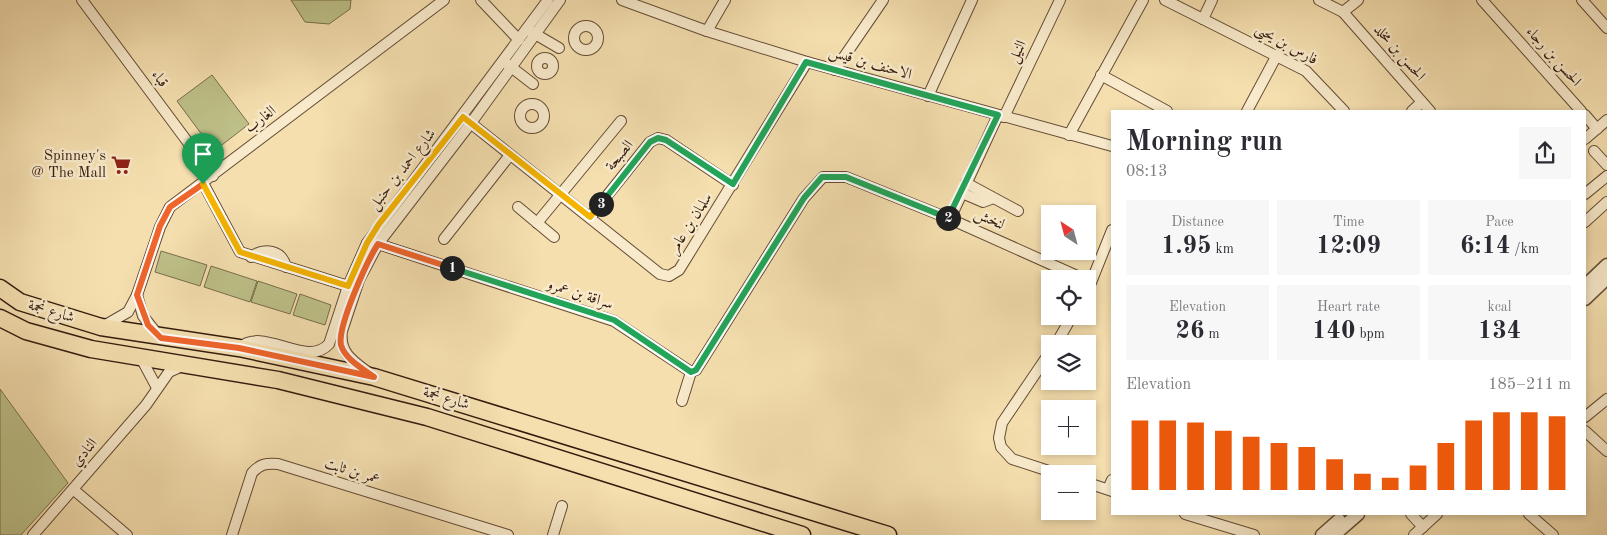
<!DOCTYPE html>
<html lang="en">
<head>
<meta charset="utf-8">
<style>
  :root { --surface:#fff; --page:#f7f7f7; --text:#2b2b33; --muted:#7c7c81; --accent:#ea580c }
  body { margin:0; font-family:"Old Standard TT",Amiri,serif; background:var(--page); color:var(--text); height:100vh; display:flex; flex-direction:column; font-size:19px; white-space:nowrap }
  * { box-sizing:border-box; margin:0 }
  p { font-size:16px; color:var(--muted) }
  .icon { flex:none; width:28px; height:28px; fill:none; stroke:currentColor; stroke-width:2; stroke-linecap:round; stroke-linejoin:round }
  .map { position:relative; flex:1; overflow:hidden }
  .details { position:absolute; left:1111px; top:110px; width:475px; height:405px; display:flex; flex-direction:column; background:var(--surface); border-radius:0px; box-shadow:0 2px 8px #0003 }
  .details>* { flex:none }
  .needle { width:32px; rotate:324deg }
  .controls { position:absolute; left:1041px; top:205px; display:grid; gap:10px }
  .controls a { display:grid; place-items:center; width:55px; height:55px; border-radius:0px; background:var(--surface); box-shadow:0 2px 8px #0003; font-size:25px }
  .pin { position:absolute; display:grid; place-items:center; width:42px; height:42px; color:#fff; margin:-51px -21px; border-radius:50% 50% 50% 0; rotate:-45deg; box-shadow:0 0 5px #0007 }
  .pin .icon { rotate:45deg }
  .km { position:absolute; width:25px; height:25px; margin:-12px; border-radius:50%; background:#222; color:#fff; font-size:14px; line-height:25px; text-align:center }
  .round { display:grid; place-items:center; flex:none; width:52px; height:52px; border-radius:0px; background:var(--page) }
  .head { display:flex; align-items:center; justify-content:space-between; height:85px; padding:0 15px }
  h1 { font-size:28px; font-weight:700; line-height:38px }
  .figures { display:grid; grid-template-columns:repeat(3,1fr); gap:8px; height:85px; padding:5px 15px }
  .figures div { display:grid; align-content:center; border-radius:0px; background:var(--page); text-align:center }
  .figures b { font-size:25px; font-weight:700 }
  .figures small { font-size:14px; font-weight:400 }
  .figures p { font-size:14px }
  .chart { height:140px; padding:10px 15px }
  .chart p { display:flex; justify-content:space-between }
  .chart svg { width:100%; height:90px; margin-top:5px; stroke:var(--accent); stroke-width:6 }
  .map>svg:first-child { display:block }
  .green { fill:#bec189; stroke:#796e4c }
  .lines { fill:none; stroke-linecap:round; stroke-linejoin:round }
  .minor-casing { stroke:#644c36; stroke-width:12 }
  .tertiary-casing { stroke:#644c36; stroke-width:15 }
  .primary-casing { stroke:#341b0e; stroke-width:19 }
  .minor { stroke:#f8eacb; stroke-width:10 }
  .tertiary { stroke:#f8eacb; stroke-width:12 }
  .primary { stroke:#f5dfaf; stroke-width:16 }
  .split-1-casing { stroke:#fff; stroke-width:10 }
  .split-2-casing { stroke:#fff; stroke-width:10 }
  .split-3-casing { stroke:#fff; stroke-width:10 }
  .split-4-casing { stroke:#fff; stroke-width:10 }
  .split-1 { stroke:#f0652b; stroke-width:6 }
  .split-2 { stroke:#22a559; stroke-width:6 }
  .split-3 { stroke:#22a559; stroke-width:6 }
  .split-4 { stroke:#f5b400; stroke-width:6 }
  .labels { text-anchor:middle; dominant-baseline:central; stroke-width:5; stroke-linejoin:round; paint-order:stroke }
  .street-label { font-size:15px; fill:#341b0e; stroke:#f8eacb }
  .poi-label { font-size:15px; fill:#341b0e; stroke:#f8eacb; text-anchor:end }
</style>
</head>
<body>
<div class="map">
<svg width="1607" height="535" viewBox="0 0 1607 535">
  <rect width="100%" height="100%" fill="#f5dfaf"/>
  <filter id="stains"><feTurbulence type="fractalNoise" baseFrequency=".004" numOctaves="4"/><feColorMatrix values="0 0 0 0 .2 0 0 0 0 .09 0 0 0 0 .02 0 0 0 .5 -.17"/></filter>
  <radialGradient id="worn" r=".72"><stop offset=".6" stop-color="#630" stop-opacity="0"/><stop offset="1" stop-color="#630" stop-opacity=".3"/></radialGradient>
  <g class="green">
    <polygon points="291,0 351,0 350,9 329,24 305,22"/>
    <polygon points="212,75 249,124 214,151 177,101"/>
    <polygon points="161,251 207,265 200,286 155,272"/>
    <polygon points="211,266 257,281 250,302 204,287"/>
    <polygon points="258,281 297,294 290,314 251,302"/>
    <polygon points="300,294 331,305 325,325 293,315"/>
    <polygon points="0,389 68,483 21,535 0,535"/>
  </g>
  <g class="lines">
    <defs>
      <g id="minor">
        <polyline points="82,0 213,176"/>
        <polyline points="481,0 519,40"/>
        <polyline points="622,0 707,31 807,62 1112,146"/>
        <polyline points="1165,0 1306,71 1344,111"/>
        <polyline points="1319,0 1343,12 1430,111"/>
        <polyline points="1482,0 1581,111"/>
        <polyline points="1582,0 1607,28"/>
        <polyline points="1343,12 1358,0"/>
        <polyline points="1203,19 1212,0"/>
        <circle cx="586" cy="38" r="12"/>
        <polyline points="530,31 559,48"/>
        <polyline points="707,31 725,0"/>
        <circle cx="545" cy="66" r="8"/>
        <polyline points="507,64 533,84"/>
        <polyline points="835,70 883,0"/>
        <polyline points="1101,75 1167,111"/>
        <polyline points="928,96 972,0"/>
        <circle cx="532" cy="116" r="12"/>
        <polyline points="1247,111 1277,55"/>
        <polyline points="1412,111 1422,102"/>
        <polyline points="1585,115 1597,129"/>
        <polyline points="463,117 660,274 669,276 679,270 807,62"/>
        <polyline points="1004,117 1060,0"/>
        <polyline points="1069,135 1143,0"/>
        <polyline points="1585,139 1607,120"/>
        <polyline points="1594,151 1607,165"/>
        <polyline points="203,183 240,252 348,286"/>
        <polyline points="966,183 1018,211"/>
        <polyline points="962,193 983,202 991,199"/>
        <polyline points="1585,194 1607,176"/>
        <polyline points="518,207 554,237"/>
        <polyline points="590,217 650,142 658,138 666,140 733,185"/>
        <polyline points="950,219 998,115"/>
        <polyline points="1585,222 1607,202"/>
        <polyline points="537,223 621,121"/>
        <polyline points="444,239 510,155"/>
        <polyline points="367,243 378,244 614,321 691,372 696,370 804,198 823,177 846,177 950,219 1084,279"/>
        <path d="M251,257C264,247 282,250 286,267"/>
        <polyline points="1088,290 1112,230"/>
        <polyline points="137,295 143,316 158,335"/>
        <polyline points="102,327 128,312 137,295 160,227 170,207 444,0"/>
        <polyline points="1056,344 1072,316"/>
        <path d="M239,348C263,325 306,369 329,344L348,286L367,243L548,0"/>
        <polyline points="1050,352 1002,423 999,438 1001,447 1012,459 1058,474"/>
        <polyline points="141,358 157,388"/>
        <path d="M369,373C353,361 339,353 342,331L359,280L378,244L471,123L560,0"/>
        <polyline points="682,401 691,372"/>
        <polyline points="1585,417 1607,399"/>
        <polyline points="1585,431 1607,451"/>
        <polyline points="1088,483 1112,491"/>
        <polyline points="1108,489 1112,480"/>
        <polyline points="74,490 127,535"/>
        <polyline points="1185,514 1254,535"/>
        <polyline points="1411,514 1423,527"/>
        <polyline points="1529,514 1553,535"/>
        <polyline points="33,535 146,405 169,372 184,365"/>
        <path d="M232,535L252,473C260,464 266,463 278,464L508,535"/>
        <polyline points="553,535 562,506"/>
        <polyline points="1414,535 1437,514"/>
      </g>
      <g id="tertiary">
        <polyline points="1585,286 1607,265"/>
        <polyline points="1585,299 1607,278"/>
        <polyline points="1322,535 1339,520"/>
        <polyline points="1334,535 1358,514"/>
      </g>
      <g id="primary">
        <polyline points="0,288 20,302 101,327 239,348 374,377 888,535"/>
        <polyline points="0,318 26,331 91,349 278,380 427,417 802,535"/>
      </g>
    </defs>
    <use href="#minor" class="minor-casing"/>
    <use href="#tertiary" class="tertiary-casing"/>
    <use href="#primary" class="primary-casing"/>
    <use href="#minor" class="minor"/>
    <use href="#tertiary" class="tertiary"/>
    <use href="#primary" class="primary"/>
  </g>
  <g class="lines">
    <defs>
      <path id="split-1" d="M203,184L170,207L160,226L137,295L148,325L161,338L239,348L374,377C363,369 345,359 341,345C337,327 367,261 378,244L452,268"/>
      <polyline id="split-2" points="452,268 614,320 691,372 696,370 804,198 822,177 846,177 948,218"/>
      <polyline id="split-3" points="601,204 650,142 658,138 666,140 733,184 806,62 998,115 948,218"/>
      <polyline id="split-4" points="203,184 240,252 348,286 367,243 379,224 463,117 590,217 601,204"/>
    </defs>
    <use href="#split-1" class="split-1-casing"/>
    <use href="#split-2" class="split-2-casing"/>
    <use href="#split-3" class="split-3-casing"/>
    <use href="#split-4" class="split-4-casing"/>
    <use href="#split-1" class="split-1"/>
    <use href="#split-2" class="split-2"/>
    <use href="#split-3" class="split-3"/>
    <use href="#split-4" class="split-4"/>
  </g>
  <defs>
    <symbol id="supermarket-bare" viewBox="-9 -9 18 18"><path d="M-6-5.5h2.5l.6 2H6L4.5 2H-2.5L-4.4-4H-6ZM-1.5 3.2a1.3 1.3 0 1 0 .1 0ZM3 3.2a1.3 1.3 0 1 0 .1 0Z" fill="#8f2418" stroke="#f8eacb" stroke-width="2.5" paint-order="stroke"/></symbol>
  </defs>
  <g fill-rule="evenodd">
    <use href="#supermarket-bare" x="107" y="151" width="28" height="28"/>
  </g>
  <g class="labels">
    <g class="street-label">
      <text transform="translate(1286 45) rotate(29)">فارس بن يحيى</text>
      <text transform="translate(1018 52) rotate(-64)">النيل</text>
      <text transform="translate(1399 53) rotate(49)">الحسن بن مخلد</text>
      <text transform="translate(1553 57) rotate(48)">الحسن بن رجاء</text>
      <text transform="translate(870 64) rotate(16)">الاحنف بن قيس</text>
      <text transform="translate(159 79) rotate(53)">قباء</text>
      <text transform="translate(261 120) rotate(-37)">الغارب</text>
      <text transform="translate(620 156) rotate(-51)">الصبحة</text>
      <text transform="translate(403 170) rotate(-52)">شارع احمد بن حنبل</text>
      <text transform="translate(989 220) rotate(24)">لنخش</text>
      <text transform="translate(691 224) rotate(-58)">سلمان بن عامر</text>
      <text transform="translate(580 295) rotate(18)">سراقة بن عمرو</text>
      <text transform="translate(51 312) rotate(17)">شارع نجمة</text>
      <text transform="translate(446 399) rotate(17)">شارع نجمة</text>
      <text transform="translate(85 453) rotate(-50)">النادي</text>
      <text transform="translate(352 472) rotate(17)">عمر بن ثابت</text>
    </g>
    <g class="poi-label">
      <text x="106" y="156">Spinney's<tspan x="106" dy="17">@ The Mall</tspan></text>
    </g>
  </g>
  <rect width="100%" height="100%" filter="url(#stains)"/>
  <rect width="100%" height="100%" fill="url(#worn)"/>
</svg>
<div class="controls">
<a><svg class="needle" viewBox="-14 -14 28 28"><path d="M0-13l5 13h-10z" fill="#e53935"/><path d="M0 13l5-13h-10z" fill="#7c7c81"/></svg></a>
<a><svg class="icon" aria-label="locate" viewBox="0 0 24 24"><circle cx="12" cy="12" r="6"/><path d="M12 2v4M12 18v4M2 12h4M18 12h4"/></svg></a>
<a><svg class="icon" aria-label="layers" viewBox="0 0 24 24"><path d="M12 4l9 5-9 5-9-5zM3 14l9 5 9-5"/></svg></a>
<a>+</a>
<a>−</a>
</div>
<div class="pin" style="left:203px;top:184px;background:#1e9e55"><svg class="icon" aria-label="arrive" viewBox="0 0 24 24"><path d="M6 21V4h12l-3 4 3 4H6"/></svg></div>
<b class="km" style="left:452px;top:268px">1</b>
<b class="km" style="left:948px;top:218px">2</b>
<b class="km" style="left:601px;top:204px">3</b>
<section class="details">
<div class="head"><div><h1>Morning run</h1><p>08:13</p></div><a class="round"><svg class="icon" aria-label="share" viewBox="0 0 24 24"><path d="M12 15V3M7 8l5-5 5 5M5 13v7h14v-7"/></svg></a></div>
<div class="figures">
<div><p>Distance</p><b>1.95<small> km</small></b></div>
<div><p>Time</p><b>12:09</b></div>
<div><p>Pace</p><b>6:14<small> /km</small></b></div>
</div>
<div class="figures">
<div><p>Elevation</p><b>26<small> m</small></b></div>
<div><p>Heart rate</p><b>140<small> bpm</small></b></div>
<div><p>kcal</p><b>134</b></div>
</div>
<div class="chart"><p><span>Elevation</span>185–211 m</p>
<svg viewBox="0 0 160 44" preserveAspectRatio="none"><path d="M5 44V10M15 44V10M25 44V11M35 44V15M45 44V18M55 44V21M65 44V23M75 44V29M85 44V36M95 44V38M105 44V32M115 44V21M125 44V10M135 44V6M145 44V6M155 44V8"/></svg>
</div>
</section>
</div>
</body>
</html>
